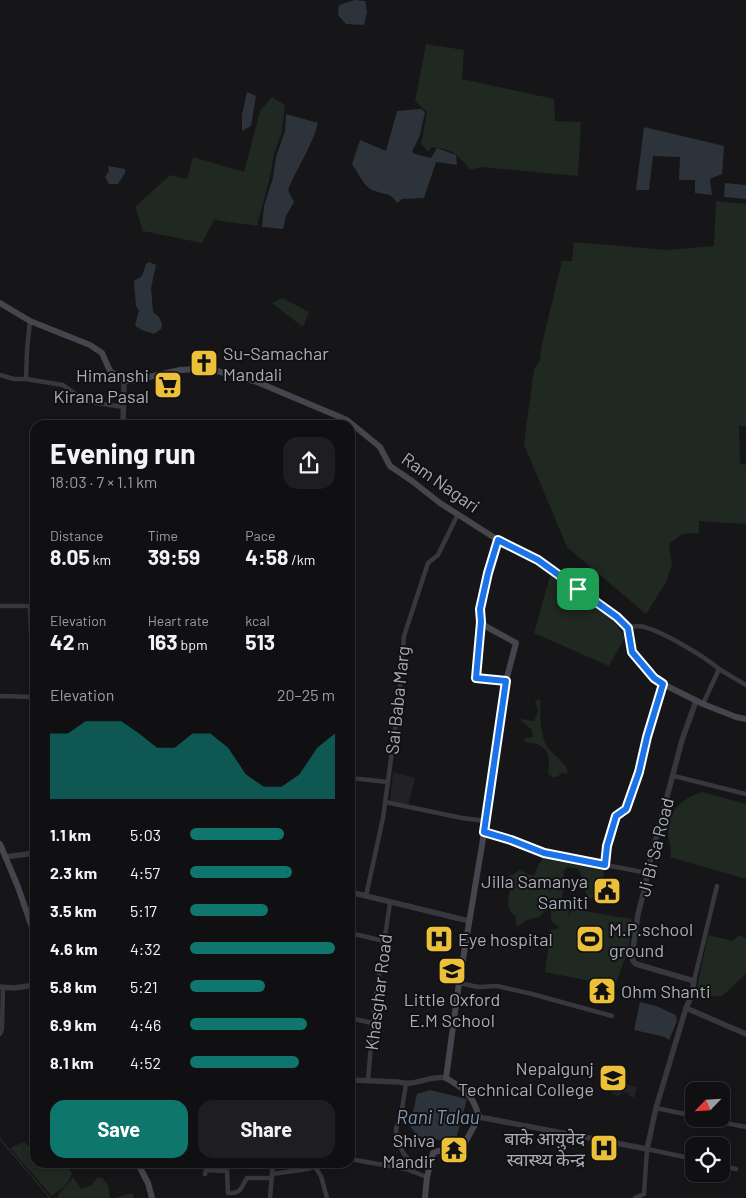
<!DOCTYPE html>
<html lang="en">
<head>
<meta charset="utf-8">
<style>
  :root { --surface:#101012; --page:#1e1e20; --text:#f1f3f6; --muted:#9c9d9f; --line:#303032; --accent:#0f766e }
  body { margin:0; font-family:Barlow,"Noto Sans Devanagari",sans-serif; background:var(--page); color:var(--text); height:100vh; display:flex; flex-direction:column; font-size:19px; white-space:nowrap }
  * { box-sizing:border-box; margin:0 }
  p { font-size:16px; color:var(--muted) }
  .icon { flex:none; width:28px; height:28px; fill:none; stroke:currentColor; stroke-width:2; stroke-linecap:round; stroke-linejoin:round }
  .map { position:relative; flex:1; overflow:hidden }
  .panel { position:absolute; left:30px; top:420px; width:325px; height:748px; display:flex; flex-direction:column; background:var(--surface); border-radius:15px; box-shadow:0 2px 8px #0003,0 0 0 1px var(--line) }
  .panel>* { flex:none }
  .needle { width:32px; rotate:245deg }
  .tools { position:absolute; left:685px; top:1082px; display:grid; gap:10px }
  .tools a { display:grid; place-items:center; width:45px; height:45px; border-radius:10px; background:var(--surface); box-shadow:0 2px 8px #0003,0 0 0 1px var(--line); font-size:25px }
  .pin { position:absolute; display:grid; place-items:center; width:42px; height:42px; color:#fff; margin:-21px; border-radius:10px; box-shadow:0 2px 8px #0006 }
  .round { display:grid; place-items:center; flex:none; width:52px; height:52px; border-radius:15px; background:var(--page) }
  .head { display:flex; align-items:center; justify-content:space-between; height:85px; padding:0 20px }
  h1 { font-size:28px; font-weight:700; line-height:38px }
  .metrics { display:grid; grid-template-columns:repeat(3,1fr); gap:8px; height:85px; padding:5px 20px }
  .metrics div { display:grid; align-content:center }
  .metrics b { font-size:21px; font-weight:700 }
  .metrics small { font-size:14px; font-weight:400 }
  .metrics p { font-size:14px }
  .chart { height:140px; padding:10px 20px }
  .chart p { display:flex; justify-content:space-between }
  .chart svg { width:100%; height:90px; margin-top:5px; fill:var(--accent); opacity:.7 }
  .primary-button { display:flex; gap:10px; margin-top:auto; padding:10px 20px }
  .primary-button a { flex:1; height:58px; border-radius:15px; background:var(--accent); color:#fff; font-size:20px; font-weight:700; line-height:58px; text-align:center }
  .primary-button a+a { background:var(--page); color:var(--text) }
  ul { padding:0 20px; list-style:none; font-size:16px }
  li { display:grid; grid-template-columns:80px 60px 1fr; align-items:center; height:38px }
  li i { height:12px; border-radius:6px; background:var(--accent) }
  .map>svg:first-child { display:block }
  .built { fill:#222225 }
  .green { fill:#202822 }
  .water { fill:#2c333b }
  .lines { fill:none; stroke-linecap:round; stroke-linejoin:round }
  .stream { stroke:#2c333b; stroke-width:1 }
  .minor { stroke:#37373d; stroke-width:4.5 }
  .tertiary { stroke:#37373d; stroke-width:5.5 }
  .secondary { stroke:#45464d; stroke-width:6 }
  .route-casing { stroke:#fff; stroke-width:10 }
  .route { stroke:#1a73e8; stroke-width:6 }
  .labels { text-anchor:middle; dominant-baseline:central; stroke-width:4; stroke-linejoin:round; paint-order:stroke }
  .poi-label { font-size:18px; fill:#a8acb7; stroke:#111113; text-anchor:end }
  .street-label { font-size:18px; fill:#a8acb7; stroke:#111113 }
  .water-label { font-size:19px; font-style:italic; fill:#8096b1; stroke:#111113 }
</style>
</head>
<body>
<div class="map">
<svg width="746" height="1198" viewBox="0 0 746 1198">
  <rect width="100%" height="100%" fill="#161618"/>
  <g class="built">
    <polygon points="393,772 415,778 408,805 390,801"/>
    <polygon points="615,1082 637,1087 634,1098 630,1096 629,1093 622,1092 619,1096 612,1094"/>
  </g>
  <g class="green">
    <path d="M426,44L464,50L462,79L554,99L555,121L581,122L578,176L481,167L470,170C458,154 452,149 432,147L428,152L421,144L427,112L415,101Z"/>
    <polygon points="272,97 285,105 282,131 274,154 270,177 257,226 214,220 202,243 143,231 135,207 170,175 187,179 193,157 244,172 260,111"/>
    <polygon points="716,201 746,204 746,426 739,426 740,463 746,465 746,524 699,521 699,533 682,534 669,544 672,565 666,582 646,614 567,547 524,444 534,369 540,360 541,348 562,261 572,261 574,242 667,250 714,246"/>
    <polygon points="282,298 309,312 303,327 272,303"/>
    <polygon points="550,576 612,619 625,637 609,666 534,633"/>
    <path d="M540,699C541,713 539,729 545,742C550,755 566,760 568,774L561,773L557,777H552L548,773C550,761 550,749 537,744C533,743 528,743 524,742L525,738L533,737L532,730L519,719L534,721L538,711L535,701Z"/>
    <path d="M702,792L746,804V879L670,857C673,846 669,845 668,834C666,812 683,798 702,792Z"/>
    <path d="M545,855L596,865L604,870C603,881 601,897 589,899L584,889L585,878L581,876L579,869L567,867L564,870L562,898L570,906L568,917L572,909L632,919L629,948L615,986L545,972L551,930L560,928L551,921V909L544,912L539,917L527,920L517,927L515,915C500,907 515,891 508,879L509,876L513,875L519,870L530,875H534L539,864Z"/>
    <polygon points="708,935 733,941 738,935 746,938 746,974 722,996 695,997"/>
    <polygon points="24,1142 31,1148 35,1146 35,1162 66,1163 72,1174 66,1185 52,1196 10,1148"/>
    <path d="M73,1177L81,1189L92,1185L97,1178H102L108,1185L110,1198H115L132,1193L134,1197V1198H57C59,1191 68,1186 73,1177Z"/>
  </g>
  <g class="water">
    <polygon points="355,0 365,1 367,12 364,25 346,24 338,15 339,5"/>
    <polygon points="247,92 256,96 251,126 242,131 242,115"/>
    <path d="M421,109L425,112L420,135L412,152L415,154L431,158L437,148L456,155L457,165L436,162L424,198L402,199L397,203C391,191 379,195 369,188C362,183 357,170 352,164L360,140L386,151L397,111Z"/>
    <path d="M286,114L318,123C312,147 297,167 288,190L294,202L286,216L283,229L262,227L264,206L273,178L276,157L285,131Z"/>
    <polygon points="644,127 724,146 722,174 710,179 712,195 695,193 695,180 679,180 680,157 653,156 649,190 636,190"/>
    <polygon points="108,166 125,169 125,173 118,184 109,184 105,177 109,171"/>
    <polygon points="725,183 746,185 746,199 724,197"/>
    <polygon points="149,262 156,265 151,288 153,312 159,317 162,324 161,329 154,334 142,330 135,326 139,310 136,306 134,281 142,276 146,264"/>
    <polygon points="640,1002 656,1006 676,1015 677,1021 669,1040 665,1037 634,1030"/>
    <polygon points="430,1090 467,1099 455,1142 418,1137 410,1126 417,1094"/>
  </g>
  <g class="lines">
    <polyline class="stream" points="0,1139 50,1198"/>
    <g class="minor">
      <polyline points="0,375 14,379 26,379 63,385 85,401 123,407"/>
      <polyline points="26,379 27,350 30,321"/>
      <polyline points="0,606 30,606 31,634 35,634"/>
      <polyline points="481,622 475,678 506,681"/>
      <path d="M628,628C631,627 636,626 639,626C658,628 705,657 719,669"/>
      <polyline points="0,696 35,697"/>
      <polyline points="703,704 719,669 746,685"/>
      <polyline points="33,726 35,682"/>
      <polyline points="674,776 746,794"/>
      <polyline points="350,778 388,782"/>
      <polyline points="385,802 462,818 486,821"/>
      <polyline points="484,832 511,840 544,853 647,873"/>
      <polyline points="605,865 607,846 616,816 626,809 663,684"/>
      <polyline points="366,896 383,818 399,700 404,636 428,563 438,555 458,514"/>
      <polyline points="350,933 384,941"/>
      <polyline points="694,981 717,886"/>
      <polyline points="459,983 478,987 497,986 532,994 612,1016"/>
      <polyline points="350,1018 372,1023"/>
      <polyline points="0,1034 2,1029 3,987"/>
      <polyline points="368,1081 374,1009 390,903"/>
      <polyline points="406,1084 402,1109 396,1129 397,1141 404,1154 413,1164 413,1172"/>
      <polyline points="656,1108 694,1116"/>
      <polyline points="705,1119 746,1127"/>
      <polyline points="350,1159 406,1169 427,1177"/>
      <polyline points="721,1166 736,1169"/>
      <polyline points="315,1167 321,1176 327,1198"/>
      <path d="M205,1174L206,1170L227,1171L228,1193C242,1194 241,1187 247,1178H272"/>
      <polyline points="272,1174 308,1169 327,1162"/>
      <polyline points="270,1198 273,1162"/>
      <polyline points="635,1198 644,1194 647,1149 694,1159"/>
    </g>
    <g class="tertiary">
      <polyline points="123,425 124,381"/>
      <polyline points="5,857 35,853"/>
      <polyline points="350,892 469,921"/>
      <polyline points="0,987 14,988 35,985"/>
      <polyline points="686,1008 746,1034"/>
      <path d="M350,1080L399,1082C415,1087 429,1075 446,1078"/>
      <polyline points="479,1117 647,1149 656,1108 686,1008 691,997 694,981 636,964 633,961 632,956 638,914 646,883 647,873 682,740 696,701"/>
    </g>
    <g class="secondary">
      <polyline points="0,303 30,321 90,345 102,353 110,371 124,381 131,381 180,370 196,369 217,371 257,382 347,420 380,447 390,466 412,481 440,503 498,540 538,561 617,617 628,628 632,652 654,678 663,684 703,704 736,717 746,719"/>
      <polyline points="0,844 18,887 35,936"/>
      <polyline points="137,1162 148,1183 152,1198"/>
      <path d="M425,1198L427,1177L433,1153C445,1147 449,1153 461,1150L479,1117C473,1095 465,1089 446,1078L459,983L486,821L506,681L516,643L487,627L481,622C480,594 490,566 498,540"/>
    </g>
  </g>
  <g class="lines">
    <defs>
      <polygon id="route" points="498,540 538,560 617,617 628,628 632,652 654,678 663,684 647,737 639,772 626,809 616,816 607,846 605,865 544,853 511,840 484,832 506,681 476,678 481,622 480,609 488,573"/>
    </defs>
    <use href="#route" class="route-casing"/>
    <use href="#route" class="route"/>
  </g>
  <defs>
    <symbol id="church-square" viewBox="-11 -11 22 22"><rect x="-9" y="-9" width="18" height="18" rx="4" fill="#ecc039" stroke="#111113"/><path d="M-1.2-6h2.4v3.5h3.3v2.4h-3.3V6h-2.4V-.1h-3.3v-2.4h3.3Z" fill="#111"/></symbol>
    <symbol id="supermarket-square" viewBox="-11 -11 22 22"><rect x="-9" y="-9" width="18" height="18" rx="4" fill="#ecc039" stroke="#111113"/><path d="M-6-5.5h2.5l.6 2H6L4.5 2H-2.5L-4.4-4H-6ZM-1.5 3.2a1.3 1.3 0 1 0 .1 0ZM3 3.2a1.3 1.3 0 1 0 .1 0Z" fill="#111"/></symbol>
    <symbol id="civic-square" viewBox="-11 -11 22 22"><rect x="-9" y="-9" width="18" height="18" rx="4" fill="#ecc039" stroke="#111113"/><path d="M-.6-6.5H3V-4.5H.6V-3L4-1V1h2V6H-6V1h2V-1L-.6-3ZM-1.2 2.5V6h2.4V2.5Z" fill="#111"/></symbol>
    <symbol id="hospital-square" viewBox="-11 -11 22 22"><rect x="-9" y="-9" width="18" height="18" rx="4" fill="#ecc039" stroke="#111113"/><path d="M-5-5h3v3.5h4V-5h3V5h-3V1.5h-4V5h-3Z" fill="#111"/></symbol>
    <symbol id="stadium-square" viewBox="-11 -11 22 22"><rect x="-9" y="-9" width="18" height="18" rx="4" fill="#ecc039" stroke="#111113"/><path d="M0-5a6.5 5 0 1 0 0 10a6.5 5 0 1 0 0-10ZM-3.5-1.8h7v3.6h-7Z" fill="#111"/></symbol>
    <symbol id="school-square" viewBox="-11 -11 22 22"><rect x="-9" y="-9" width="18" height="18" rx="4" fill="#ecc039" stroke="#111113"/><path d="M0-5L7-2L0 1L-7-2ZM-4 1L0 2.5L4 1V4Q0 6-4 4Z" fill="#111"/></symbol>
    <symbol id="temple-square" viewBox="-11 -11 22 22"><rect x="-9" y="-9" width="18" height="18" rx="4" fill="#ecc039" stroke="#111113"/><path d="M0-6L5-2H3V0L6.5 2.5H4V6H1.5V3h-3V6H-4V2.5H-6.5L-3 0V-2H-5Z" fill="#111"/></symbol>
    <symbol id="university-square" viewBox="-11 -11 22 22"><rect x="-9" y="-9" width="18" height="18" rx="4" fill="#ecc039" stroke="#111113"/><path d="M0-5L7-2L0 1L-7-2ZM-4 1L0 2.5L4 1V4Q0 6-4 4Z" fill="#111"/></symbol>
  </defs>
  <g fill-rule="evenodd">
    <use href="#church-square" x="188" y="347" width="32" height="32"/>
    <use href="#supermarket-square" x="152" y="369" width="32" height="32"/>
    <use href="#civic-square" x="591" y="875" width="32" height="32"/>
    <use href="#hospital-square" x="423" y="923" width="32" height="32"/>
    <use href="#stadium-square" x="574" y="923" width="32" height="32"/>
    <use href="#school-square" x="436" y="955" width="32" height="32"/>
    <use href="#temple-square" x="586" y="975" width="32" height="32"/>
    <use href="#university-square" x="597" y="1062" width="32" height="32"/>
    <use href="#hospital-square" x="588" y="1132" width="32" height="32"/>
    <use href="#temple-square" x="438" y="1134" width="32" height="32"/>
  </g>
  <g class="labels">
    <g class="poi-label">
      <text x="223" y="353" text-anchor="start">Su-Samachar<tspan x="223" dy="21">Mandali</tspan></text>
      <text x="149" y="375">Himanshi<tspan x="149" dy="21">Kirana Pasal</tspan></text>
      <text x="588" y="881">Jilla Samanya<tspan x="588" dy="21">Samiti</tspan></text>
      <text x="609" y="929" text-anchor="start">M.P.school<tspan x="609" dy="21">ground</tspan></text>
      <text x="458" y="939" text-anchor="start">Eye hospital</text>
      <text x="621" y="991" text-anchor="start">Ohm Shanti</text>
      <text x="452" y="999" text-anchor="middle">Little Oxford<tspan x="452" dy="21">E.M School</tspan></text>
      <text x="594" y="1068">Nepalgunj<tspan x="594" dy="21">Technical College</tspan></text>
      <text x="585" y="1138">बाके आयुवेद<tspan x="585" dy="21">स्वास्थ्य केन्द्र</tspan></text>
      <text x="435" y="1140">Shiva<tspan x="435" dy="21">Mandir</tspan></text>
    </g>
    <g class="street-label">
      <text transform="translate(441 482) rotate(35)">Ram Nagari</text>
      <text transform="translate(397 700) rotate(-84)">Sai Baba Marg</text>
      <text transform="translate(655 847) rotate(-76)">Ji Bi Sa Road</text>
      <text transform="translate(378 992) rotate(-83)">Khasghar Road</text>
    </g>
    <g class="water-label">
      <text x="438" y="1116">Rani Talau</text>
    </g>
  </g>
</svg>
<div class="tools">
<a><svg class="needle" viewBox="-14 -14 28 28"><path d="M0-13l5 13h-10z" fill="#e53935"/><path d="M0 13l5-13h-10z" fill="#9c9d9f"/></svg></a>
<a><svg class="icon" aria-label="locate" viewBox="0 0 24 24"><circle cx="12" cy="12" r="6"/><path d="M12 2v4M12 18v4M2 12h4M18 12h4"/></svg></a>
</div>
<div class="pin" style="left:578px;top:589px;background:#1e9e55"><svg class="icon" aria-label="arrive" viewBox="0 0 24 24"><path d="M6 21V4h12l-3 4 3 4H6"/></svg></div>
<section class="panel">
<div class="head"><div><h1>Evening run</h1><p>18:03 · 7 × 1.1 km</p></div><a class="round"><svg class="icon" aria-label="share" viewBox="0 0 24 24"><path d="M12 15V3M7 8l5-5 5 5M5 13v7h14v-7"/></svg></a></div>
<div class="metrics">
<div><p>Distance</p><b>8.05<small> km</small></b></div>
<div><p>Time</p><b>39:59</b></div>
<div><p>Pace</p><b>4:58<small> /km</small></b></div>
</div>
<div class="metrics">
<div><p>Elevation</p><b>42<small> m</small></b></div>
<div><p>Heart rate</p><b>163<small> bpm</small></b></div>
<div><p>kcal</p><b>513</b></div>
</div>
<div class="chart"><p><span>Elevation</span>20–25 m</p>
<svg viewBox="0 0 160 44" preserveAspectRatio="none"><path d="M0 44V12L10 12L20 6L30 6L40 6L50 12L60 19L70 19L80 12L90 12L100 19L110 32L120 38L130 38L140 32L150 19L160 12V44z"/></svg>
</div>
<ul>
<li><b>1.1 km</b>5:03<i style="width:65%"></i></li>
<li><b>2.3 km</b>4:57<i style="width:70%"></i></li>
<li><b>3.5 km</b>5:17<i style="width:54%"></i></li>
<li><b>4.6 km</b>4:32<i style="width:100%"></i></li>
<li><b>5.8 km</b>5:21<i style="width:52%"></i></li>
<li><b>6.9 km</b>4:46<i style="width:81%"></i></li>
<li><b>8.1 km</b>4:52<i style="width:75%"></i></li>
</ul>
<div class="primary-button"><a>Save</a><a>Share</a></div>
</section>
</div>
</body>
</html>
